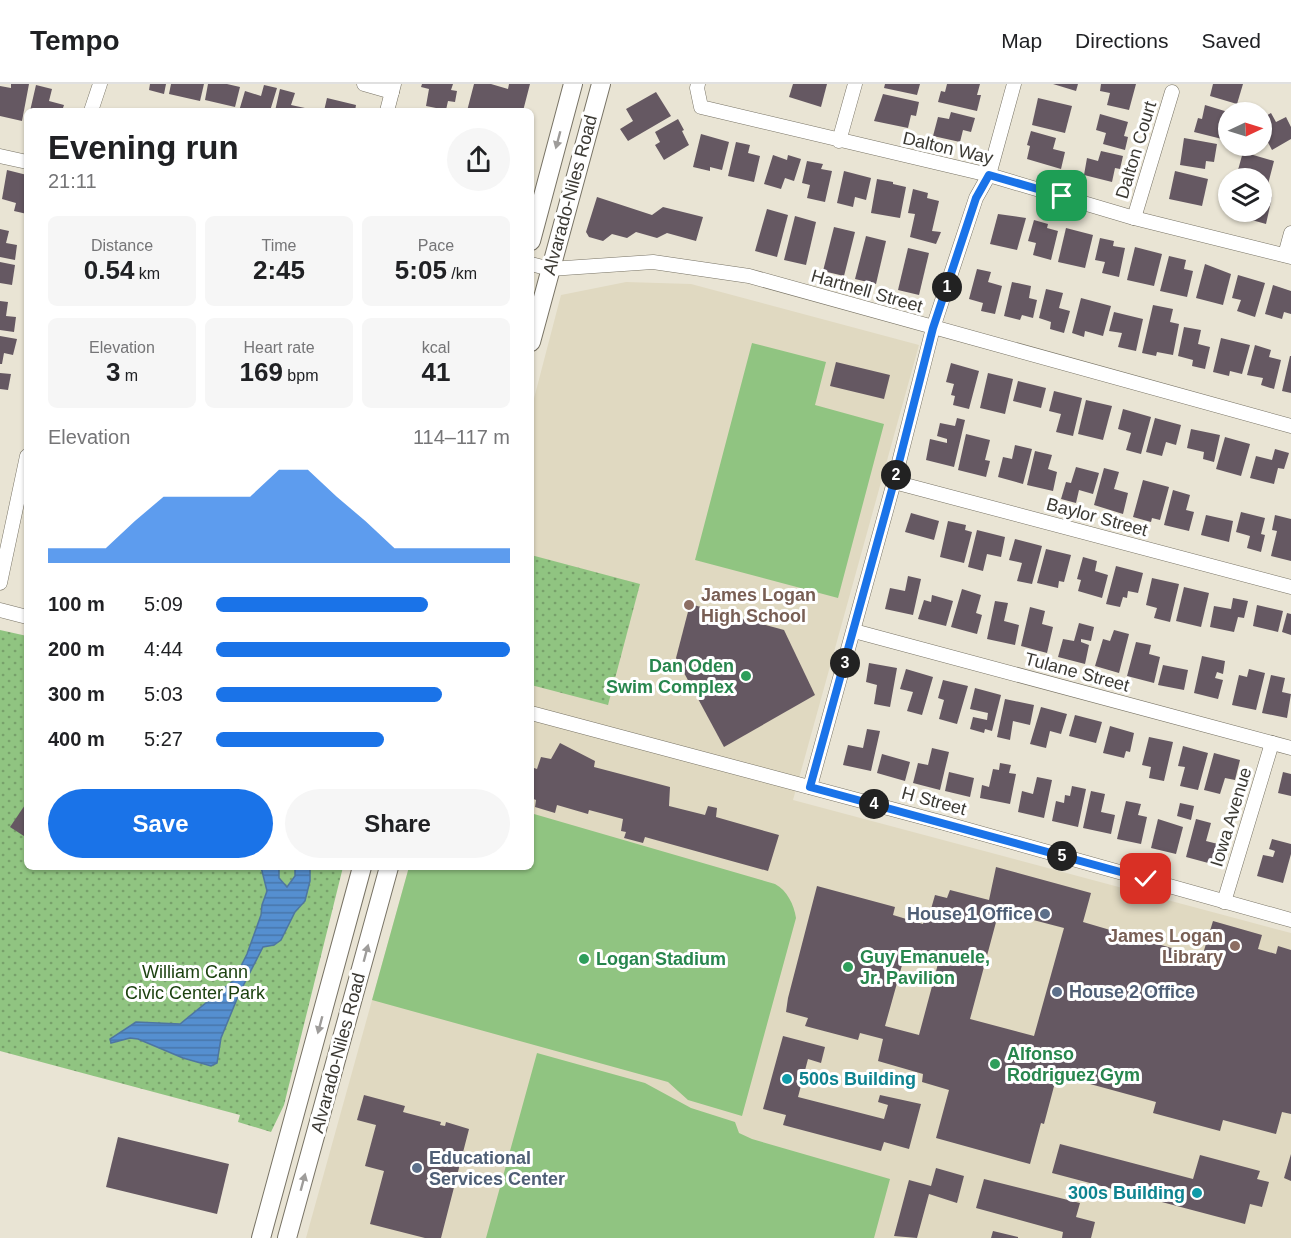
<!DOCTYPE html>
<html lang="en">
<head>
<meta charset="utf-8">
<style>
  :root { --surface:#fff; --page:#f6f6f6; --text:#202124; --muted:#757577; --line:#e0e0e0; --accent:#1a73e8 }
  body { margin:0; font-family:Arial,sans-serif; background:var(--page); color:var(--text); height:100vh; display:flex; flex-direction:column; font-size:22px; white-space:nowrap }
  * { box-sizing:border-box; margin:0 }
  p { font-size:20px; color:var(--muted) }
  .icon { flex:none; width:33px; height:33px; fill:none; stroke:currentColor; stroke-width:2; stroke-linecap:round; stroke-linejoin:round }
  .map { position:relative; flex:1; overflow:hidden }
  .panel { position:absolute; left:24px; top:24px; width:510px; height:762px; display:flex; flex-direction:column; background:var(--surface); border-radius:9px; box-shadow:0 2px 4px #0004 }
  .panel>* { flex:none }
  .needle { width:39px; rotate:86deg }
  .fabs { position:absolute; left:1218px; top:18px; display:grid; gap:12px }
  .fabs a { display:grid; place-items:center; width:54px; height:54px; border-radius:50%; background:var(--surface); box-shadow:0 2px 4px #0004; font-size:30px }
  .pin { position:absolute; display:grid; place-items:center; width:51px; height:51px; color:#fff; margin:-26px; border-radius:12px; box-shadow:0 3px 9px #0006 }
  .km { position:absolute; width:30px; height:30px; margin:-15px; border-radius:50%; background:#222; color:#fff; font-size:16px; line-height:30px; text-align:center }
  .round { display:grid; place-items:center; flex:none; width:63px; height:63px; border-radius:32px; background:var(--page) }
  .head { display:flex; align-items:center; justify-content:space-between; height:102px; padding:0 24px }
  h1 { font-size:33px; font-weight:800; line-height:45px }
  .figures { display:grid; grid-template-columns:repeat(3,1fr); gap:9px; height:102px; padding:6px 24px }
  .figures div { display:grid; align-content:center; border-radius:9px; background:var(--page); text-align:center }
  .figures b { font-size:26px; font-weight:800 }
  .figures small { font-size:16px; font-weight:400 }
  .figures p { font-size:16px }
  .chart { height:168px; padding:12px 24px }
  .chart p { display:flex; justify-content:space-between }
  .chart svg { width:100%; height:108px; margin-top:6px; fill:var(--accent); opacity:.7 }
  .action { display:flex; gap:12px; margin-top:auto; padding:12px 24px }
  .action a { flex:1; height:69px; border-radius:36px; background:var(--accent); color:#fff; font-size:24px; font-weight:800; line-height:69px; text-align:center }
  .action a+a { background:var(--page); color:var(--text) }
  ul { padding:0 24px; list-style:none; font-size:20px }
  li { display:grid; grid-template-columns:96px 72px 1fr; align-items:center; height:45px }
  li i { height:15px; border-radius:8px; background:var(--accent) }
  header { display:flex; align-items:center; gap:36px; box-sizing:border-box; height:84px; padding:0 30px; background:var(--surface); border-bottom:2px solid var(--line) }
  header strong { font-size:28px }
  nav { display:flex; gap:33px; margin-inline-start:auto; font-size:21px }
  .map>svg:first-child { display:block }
  .built { fill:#e0d9c1 }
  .green { fill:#90c481 }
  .park { fill:url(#park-dots) }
  .water { fill:url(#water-rules); stroke:#4e76a1; stroke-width:1.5 }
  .building { fill:#655862; fill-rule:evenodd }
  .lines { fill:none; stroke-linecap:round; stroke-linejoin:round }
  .minor-casing { stroke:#787365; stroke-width:15 }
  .major-casing { stroke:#787365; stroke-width:20 }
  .minor { stroke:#fff; stroke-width:14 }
  .major { stroke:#fff; stroke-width:18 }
  .oneway { fill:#9e9c9a }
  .route-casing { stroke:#fff; stroke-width:12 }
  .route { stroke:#1a73e8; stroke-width:8 }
  .education-dot { fill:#8d6e63; stroke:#fff; stroke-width:2 }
  .leisure-dot { fill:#2e9e5b; stroke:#fff; stroke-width:2 }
  .service-dot { fill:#5c6f8a; stroke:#fff; stroke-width:2 }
  .culture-dot { fill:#0f9aa8; stroke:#fff; stroke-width:2 }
  .labels { text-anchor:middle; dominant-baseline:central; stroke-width:6; stroke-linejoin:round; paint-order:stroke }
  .street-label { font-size:18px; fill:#3c3a34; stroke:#fff }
  .education-label { font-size:18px; font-weight:bold; fill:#785e54; stroke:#fff; text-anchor:start }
  .leisure-label { font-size:18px; font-weight:bold; fill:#27864d; stroke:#fff; text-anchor:start }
  .service-label { font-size:18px; font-weight:bold; fill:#4e5e75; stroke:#fff; text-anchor:start }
  .park-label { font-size:18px; fill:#1c4110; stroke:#fff }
  .culture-label { font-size:18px; font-weight:bold; fill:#0d838f; stroke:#fff; text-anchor:start }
</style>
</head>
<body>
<header>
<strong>Tempo</strong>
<nav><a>Map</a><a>Directions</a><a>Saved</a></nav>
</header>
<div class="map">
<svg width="1291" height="1154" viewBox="0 0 1291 1154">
  <defs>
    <pattern id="park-dots" width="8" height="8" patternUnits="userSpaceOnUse" patternTransform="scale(1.5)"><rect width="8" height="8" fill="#90c481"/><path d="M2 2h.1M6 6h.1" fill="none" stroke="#77a06a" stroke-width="1.8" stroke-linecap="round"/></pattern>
    <pattern id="water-rules" width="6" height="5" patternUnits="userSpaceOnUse" patternTransform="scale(1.5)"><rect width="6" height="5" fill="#558fd0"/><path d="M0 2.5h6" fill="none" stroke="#4876aa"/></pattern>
  </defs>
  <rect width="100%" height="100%" fill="#e9e4d4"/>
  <polygon class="built" points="626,198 691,200 919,261 793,716 1291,849 1291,1154 306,1154 409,783 531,783 531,326 561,211"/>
  <g class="green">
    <polygon points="752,259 826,278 815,321 884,340 838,514 695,476"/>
    <path d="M531,727L534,730L775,800C787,806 794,821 796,834L742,1032L688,1016L668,998L372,916L409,783H531Z"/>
    <polygon points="537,969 645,999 691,1024 735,1038 739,1049 752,1055 890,1095 874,1154 486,1154"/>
  </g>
  <g class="park">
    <polygon points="531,471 640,500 608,621 531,601"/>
    <polygon points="0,546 27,552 27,783 343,783 284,1021 271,1048 238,1038 240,1031 0,967"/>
  </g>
  <polygon class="water" points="261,783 279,783 279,794 287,803 295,792 295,783 310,783 310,797 305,817 295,828 281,856 274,861 263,863 239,910 221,954 217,979 211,982 183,974 138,955 130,954 111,959 110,955 136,938 180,940 234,896 247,870 261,831 262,821 267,807"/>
  <g class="building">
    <polygon points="11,0 29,0 22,37 0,32 0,2 11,4"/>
    <polygon points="150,0 166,0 164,10 149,6"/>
    <polygon points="171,0 204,0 200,17 169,10"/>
    <polygon points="208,0 227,0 240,3 235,23 205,16"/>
    <polygon points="422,0 453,0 451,6 457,7 455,18 448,17 446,26 426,22 429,5 421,3"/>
    <polygon points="474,0 491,0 508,5 509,0 530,0 523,27 467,27"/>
    <polygon points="793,0 827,0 821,23 789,13"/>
    <polygon points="885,0 920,0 917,11 884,4"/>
    <polygon points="947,0 980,0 977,11 981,11 977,27 938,18 941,7 945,8"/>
    <polygon points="1053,0 1078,0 1076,7"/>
    <polygon points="1101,0 1136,0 1129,26 1107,21 1110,9 1100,7"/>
    <polygon points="1213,0 1243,0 1237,20 1210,12"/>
    <polygon points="36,1 52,5 49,17 64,21 62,27 30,27"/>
    <polygon points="264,1 277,4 270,27 239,27 245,7 261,12"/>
    <polygon points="280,5 295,9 291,21 305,24 305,27 275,27"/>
    <polygon points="656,8 671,32 628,57 620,45 633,37 626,25"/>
    <polygon points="883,10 919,18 916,32 911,31 908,44 874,37"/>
    <polygon points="327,14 356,21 355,27 324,27"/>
    <polygon points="1038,14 1072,22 1065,49 1032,41"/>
    <polygon points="1205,21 1228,28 1228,45 1225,44 1222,55 1194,48 1198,34 1202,35"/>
    <polygon points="951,28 975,34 971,48 963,46 960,58 933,52 938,33 949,35"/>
    <polygon points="1271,29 1276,38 1286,33 1291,43 1291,55 1272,66 1262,47 1262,34"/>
    <polygon points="1100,30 1128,38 1124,52 1128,53 1125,66 1103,60 1106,49 1096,46"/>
    <polygon points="678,35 684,46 682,47 689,61 664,76 655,61 660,58 655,48"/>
    <polygon points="1031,47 1056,54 1053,65 1065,68 1061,85 1027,75 1030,62 1027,61"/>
    <polygon points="701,50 729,58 722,86 710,83 710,87 693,83"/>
    <polygon points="1184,54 1217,60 1214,78 1206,77 1205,85 1180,81"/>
    <polygon points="736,58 750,61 748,69 760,72 754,98 728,92"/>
    <polygon points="1101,67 1123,72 1120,85 1115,84 1112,98 1084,91 1087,74 1098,77"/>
    <polygon points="1243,68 1274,77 1267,104 1262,103 1262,94 1240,94 1242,87 1238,86"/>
    <polygon points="773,71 787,76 788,71 801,75 794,97 785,94 781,105 764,100"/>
    <polygon points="807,77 823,80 821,85 832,87 825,118 807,114 810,101 802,99"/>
    <polygon points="7,86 27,91 27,130 14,127 16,119 2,115"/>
    <polygon points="844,87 871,94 866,116 855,113 853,123 837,119"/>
    <polygon points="1175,87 1208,95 1202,122 1169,115"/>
    <polygon points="877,95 893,98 893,100 906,103 900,134 871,129"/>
    <polygon points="913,105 928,109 927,114 939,117 932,147 941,148 936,160 910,153 915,130 908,129"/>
    <polygon points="1262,110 1272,113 1266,140 1234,131 1235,128 1262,128"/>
    <polygon points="597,113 652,131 663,123 703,133 696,157 667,149 657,154 636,148 627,154 612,150 603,157 589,153 586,148"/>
    <polygon points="767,125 788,131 777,173 755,167"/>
    <polygon points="998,130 1026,134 1017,166 990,160"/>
    <polygon points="795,132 816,138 806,181 784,176"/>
    <polygon points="1034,136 1048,140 1047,144 1058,147 1051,176 1033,171 1036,159 1028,157"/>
    <polygon points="834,143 855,148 844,192 823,187"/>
    <polygon points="1066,144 1093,151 1085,184 1058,178"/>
    <polygon points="0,145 9,147 6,159 17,161 15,176 0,173"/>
    <polygon points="866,152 886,157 876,200 855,195"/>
    <polygon points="1100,154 1114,157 1113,162 1125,164 1119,193 1102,189 1105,178 1095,176"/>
    <polygon points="1135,163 1162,170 1154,202 1127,196"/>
    <polygon points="908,164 929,169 919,211 898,206"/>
    <polygon points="1169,172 1186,176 1184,185 1193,187 1187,213 1160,207"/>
    <polygon points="0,178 15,181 12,201 0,199"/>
    <polygon points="1205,180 1231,190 1223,221 1196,214"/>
    <polygon points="977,185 991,188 988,198 1002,202 995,230 981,227 983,219 969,215"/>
    <polygon points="1238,191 1265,199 1255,233 1237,227 1241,216 1232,214"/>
    <polygon points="1012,198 1031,202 1029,214 1037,216 1033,234 1022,231 1020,236 1004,232"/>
    <polygon points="1273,201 1291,207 1291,230 1284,228 1282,235 1265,230"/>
    <polygon points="1046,205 1063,209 1059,224 1070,227 1064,249 1050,245 1051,238 1039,234"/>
    <polygon points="1081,214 1111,222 1103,252 1085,247 1084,253 1072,249"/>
    <polygon points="0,217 8,218 6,232 16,233 14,248 0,246"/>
    <polygon points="1153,221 1173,225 1170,238 1179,240 1173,271 1157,268 1156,272 1142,269"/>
    <polygon points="1114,228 1143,235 1136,267 1118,263 1122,249 1109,247"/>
    <polygon points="1184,243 1201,246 1198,260 1210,263 1205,285 1192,282 1193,276 1178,272"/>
    <polygon points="0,252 17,255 13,271 4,269 2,280 0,280"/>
    <polygon points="1221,254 1250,261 1242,290 1230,287 1229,292 1213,288"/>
    <polygon points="1255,261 1271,266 1269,273 1281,276 1274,305 1261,301 1263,294 1247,291"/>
    <polygon points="1290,272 1291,272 1291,309 1282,307"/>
    <polygon points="836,278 890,291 884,315 830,302"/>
    <polygon points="951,279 979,287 969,325 953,321 955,312 951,311 954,300 946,298"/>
    <polygon points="0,289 11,290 8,306 0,305"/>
    <polygon points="988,289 1013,295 1005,330 980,324"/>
    <polygon points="1018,297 1046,304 1041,324 1013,317"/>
    <polygon points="1054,307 1082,314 1073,352 1056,348 1061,330 1049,327"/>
    <polygon points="1086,316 1112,322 1103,356 1078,350"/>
    <polygon points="1123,325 1151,333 1141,370 1126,366 1131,349 1118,345"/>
    <polygon points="957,334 965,336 954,383 926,376 930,355 947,359 947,355 937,352 940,339 955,342"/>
    <polygon points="1155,334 1181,341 1176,361 1166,358 1162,372 1146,368"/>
    <polygon points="1191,345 1220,351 1214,378 1203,375 1204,368 1187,364"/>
    <polygon points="966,350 990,356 985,376 990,377 986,393 958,386"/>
    <polygon points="1225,353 1250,360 1241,392 1216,385"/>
    <polygon points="1015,361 1032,365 1023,400 998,393 1003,373 1012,375"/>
    <polygon points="1275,365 1289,369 1284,385 1278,384 1274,400 1250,394 1256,372 1272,376"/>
    <polygon points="1035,367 1052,371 1048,385 1057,388 1053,407 1027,401"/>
    <polygon points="1076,383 1099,389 1093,410 1079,406 1076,419 1061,415 1066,398 1071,399"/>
    <polygon points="1104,384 1119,388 1114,405 1128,409 1123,430 1094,421"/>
    <polygon points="1143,396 1169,403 1160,436 1152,434 1151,438 1133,433"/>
    <polygon points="1173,406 1190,411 1186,426 1194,428 1189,447 1164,441"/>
    <polygon points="1241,428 1265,434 1261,450 1265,451 1261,468 1247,464 1250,452 1236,448"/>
    <polygon points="911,429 939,437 934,456 905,448"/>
    <polygon points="1206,431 1233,437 1229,458 1201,451"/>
    <polygon points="1275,431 1291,435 1291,477 1271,472 1277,447 1272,446"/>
    <polygon points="948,437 966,441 965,446 972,448 964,479 940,473"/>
    <polygon points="977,446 1005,453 1001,473 987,470 983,487 968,483"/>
    <polygon points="1015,455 1042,462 1032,500 1017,497 1022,479 1009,476"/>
    <polygon points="1046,465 1071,471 1064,498 1059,497 1058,504 1037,499"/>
    <polygon points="1083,473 1097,477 1095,487 1108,491 1102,514 1078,507 1081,496 1077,495"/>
    <polygon points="1116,482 1143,489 1138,509 1128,507 1127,514 1123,513 1120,523 1106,520"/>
    <polygon points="908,492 921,495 913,531 885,525 890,504 905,507"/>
    <polygon points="1152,494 1179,500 1170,538 1154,534 1157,524 1146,521"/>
    <polygon points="1184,503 1209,509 1201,543 1176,537"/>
    <polygon points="962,505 981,511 976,529 982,531 977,550 951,543"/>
    <polygon points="932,511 953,517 946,542 918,535 924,516 931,518"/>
    <polygon points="1233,514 1248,517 1244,534 1238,533 1234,548 1210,543 1214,522 1231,525"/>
    <polygon points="995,517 1008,519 1004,537 1019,541 1015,561 987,555"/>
    <polygon points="690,520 784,546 815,611 724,663 676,574"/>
    <polygon points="1257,521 1283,527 1278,548 1253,542"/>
    <polygon points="1030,523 1045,527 1042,540 1053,543 1047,569 1021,562"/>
    <polygon points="1287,529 1291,530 1291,551 1282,548"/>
    <polygon points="1079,539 1094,543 1091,557 1081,555 1081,558 1089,561 1085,580 1058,573 1063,555 1074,557"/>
    <polygon points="1114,546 1129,550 1119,589 1095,582 1103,555 1110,557"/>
    <polygon points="1136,558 1151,561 1149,570 1160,573 1154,599 1127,592"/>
    <polygon points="1202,572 1225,577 1223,590 1217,588 1215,594 1223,596 1218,615 1194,609"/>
    <polygon points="869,579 897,584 890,623 874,620 877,601 866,598"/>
    <polygon points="1163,581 1188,586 1184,606 1158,601"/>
    <polygon points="906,585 933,593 922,631 907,627 913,608 900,605"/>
    <polygon points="1249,585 1265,589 1256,626 1232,621 1239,591 1247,593"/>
    <polygon points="1271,591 1285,594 1282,608 1291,610 1287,634 1262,629"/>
    <polygon points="943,596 968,602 957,640 939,635 944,616 938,614"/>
    <polygon points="975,604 1001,611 992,647 985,645 984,649 970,645 973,633 987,636 988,629 970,625"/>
    <polygon points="1005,615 1034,621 1030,641 1013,637 1010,656 997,653"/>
    <polygon points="1041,623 1067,630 1061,650 1050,647 1046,664 1030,660"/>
    <polygon points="1075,631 1102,638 1096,659 1069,652"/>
    <polygon points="1110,642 1134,649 1130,668 1126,667 1124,674 1103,669"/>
    <polygon points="867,645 880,647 871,687 843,681 848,661 863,664"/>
    <polygon points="1149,653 1173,658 1164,697 1149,694 1151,683 1142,681"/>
    <polygon points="560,659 595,677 594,683 670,703 669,722 705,731 708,722 717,724 716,733 779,751 768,787 645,753 643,759 624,754 626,748 621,747 623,735 589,726 588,730 557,721 555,729 535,723 536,716 531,714 531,683 537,685 541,673 551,675"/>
    <polygon points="1183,662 1208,669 1198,706 1180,702 1185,683 1178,682"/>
    <polygon points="932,664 949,668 940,706 913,699 918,679 928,681"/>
    <polygon points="1214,669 1240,676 1235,696 1225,694 1220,710 1204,706"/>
    <polygon points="882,670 910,678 905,697 877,689"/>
    <polygon points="1000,679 1011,681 1009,689 1016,690 1010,720 980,714 982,701 989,703 993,685 999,686"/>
    <polygon points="949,688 974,694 970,713 945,707"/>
    <polygon points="1283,688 1291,690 1291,712 1278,709"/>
    <polygon points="1037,693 1052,696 1044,734 1018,728 1022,707 1033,710"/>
    <polygon points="1072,702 1086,705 1078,743 1052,737 1056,717 1064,719 1065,711 1070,712"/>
    <polygon points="1091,707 1105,710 1101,728 1115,731 1111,750 1083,744"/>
    <polygon points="1126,717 1141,720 1138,731 1147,733 1141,760 1117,755"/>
    <polygon points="27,718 27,754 10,743"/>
    <polygon points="1180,719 1194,722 1191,736 1177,732"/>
    <polygon points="1158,735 1183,743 1176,770 1151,764"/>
    <polygon points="1196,735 1211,739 1206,757 1218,760 1212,780 1186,773"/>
    <polygon points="1272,755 1291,760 1291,770 1283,799 1257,792 1263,771 1273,773 1275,767 1269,765"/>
    <path d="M996,783L1091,809L1083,838L1202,873L1213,837L1262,851L1258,865L1276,870L1278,862L1291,866V1030L1282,1028L1276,1050L1223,1036L1220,1047L1153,1029L1156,1018L1057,991L1044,1040L1041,1039L1030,1080L936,1054L949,1006L922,998L923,990L878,977L883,955L860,949L858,956L805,942L808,934L786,928L788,914L817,802L895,823L893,831L923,840L927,824L931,825L935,811L947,814L950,806L989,816ZM999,827L1064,844L1034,952L970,935ZM906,867L939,876L919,951L885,942Z"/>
    <polygon points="783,952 825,963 821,979 808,975 798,1013 884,1035 888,1021 878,1018 880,1011 921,1020 909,1065 884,1058 881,1067 783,1041 786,1031 763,1025"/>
    <polygon points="364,1011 405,1022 403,1028 441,1038 440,1041 445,1042 446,1038 469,1045 441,1154 425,1154 370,1140 384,1087 365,1082 376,1041 357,1036"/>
    <polygon points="118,1053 229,1080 217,1130 106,1103"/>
    <polygon points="1060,1060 1193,1095 1200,1071 1260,1087 1257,1095 1269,1098 1262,1123 1250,1120 1245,1140 1052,1089"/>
    <polygon points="1291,1070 1291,1097 1284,1094"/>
    <polygon points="936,1084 964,1092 957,1119 929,1110 917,1154 894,1152 909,1096 931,1102"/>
    <polygon points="984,1095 1080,1119 1076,1133 1095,1138 1091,1154 1062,1154 1063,1148 976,1124"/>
    <polygon points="993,1147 1018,1153 1018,1154 991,1154"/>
  </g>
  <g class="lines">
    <defs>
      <g id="minor">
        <polyline points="364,0 392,8"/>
        <polyline points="698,0 697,4 701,23 989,91 1134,134 1291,173"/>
        <polyline points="91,27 100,0"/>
        <polyline points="387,27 394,0"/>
        <polyline points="839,57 855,0"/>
        <polyline points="0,72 27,78"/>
        <polyline points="1134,134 1172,8"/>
        <polyline points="1285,171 1291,149"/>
        <polyline points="531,180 550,185 653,178 749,192 1291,342"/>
        <polyline points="894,398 1291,503"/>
        <polyline points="0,499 27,372"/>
        <polyline points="0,526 27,533"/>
        <polyline points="854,547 1291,664"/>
        <polyline points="531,629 944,739 1291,836"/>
        <polyline points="810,703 894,398 933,244 976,114 989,91 1014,0"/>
        <polyline points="1224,818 1272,659"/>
      </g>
      <g id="major">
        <polyline points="531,157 573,0"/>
        <polyline points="531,258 601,0"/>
        <polyline points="261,1154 362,783"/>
        <polyline points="287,1154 389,783"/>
      </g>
    </defs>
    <use href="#minor" class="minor-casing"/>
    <use href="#major" class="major-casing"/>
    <use href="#minor" class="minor"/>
    <use href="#major" class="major"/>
  </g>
  <defs><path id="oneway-solid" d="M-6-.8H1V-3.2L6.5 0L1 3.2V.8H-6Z" transform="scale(1.5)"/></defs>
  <g class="oneway">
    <use href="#oneway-solid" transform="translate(558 56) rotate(105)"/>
    <use href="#oneway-solid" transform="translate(366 869) rotate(-75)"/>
    <use href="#oneway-solid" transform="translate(320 941) rotate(105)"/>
    <use href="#oneway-solid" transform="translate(303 1098) rotate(-75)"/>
  </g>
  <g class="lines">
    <defs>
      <polyline id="route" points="1062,112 989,91 976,114 933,244 894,398 810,703 1146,795"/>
    </defs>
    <use href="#route" class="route-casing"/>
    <use href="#route" class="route"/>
  </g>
  <g class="education-dot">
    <circle cx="689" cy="521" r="6"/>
    <circle cx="1235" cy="862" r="6"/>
  </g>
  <g class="leisure-dot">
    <circle cx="746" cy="592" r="6"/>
    <circle cx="584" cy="875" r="6"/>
    <circle cx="848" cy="883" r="6"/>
    <circle cx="995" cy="980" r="6"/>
  </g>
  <g class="service-dot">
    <circle cx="1045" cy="830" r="6"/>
    <circle cx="1057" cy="908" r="6"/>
    <circle cx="417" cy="1084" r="6"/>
  </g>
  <g class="culture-dot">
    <circle cx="787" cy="995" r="6"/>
    <circle cx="1197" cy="1109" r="6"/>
  </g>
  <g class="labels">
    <g class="street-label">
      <text transform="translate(948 64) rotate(13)">Dalton Way</text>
      <text transform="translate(1136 66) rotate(-73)">Dalton Court</text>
      <text transform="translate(570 111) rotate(-75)">Alvarado-Niles Road</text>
      <text transform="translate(867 207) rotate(16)">Hartnell Street</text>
      <text transform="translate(1097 433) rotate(15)">Baylor Street</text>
      <text transform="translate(1077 588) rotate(15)">Tulane Street</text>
      <text transform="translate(934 717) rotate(15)">H Street</text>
      <text transform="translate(1231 733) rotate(-73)">Iowa Avenue</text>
      <text transform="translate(338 969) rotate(-75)">Alvarado-Niles Road</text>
    </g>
    <g class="education-label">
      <text x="701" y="511">James Logan<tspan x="701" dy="21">High School</tspan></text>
      <text x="1223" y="852" text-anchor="end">James Logan<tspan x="1223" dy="21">Library</tspan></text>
    </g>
    <g class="leisure-label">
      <text x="734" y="582" text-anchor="end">Dan Oden<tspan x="734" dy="21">Swim Complex</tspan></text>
      <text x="860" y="873">Guy Emanuele,<tspan x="860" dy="21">Jr. Pavilion</tspan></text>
      <text x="596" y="875">Logan Stadium</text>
      <text x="1007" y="970">Alfonso<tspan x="1007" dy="21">Rodriguez Gym</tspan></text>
    </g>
    <g class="service-label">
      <text x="1033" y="830" text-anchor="end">House 1 Office</text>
      <text x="1069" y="908">House 2 Office</text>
      <text x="429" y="1074">Educational<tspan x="429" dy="21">Services Center</tspan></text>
    </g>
    <g class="park-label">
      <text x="195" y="888">William Cann<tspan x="195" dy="21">Civic Center Park</tspan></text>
    </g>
    <g class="culture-label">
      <text x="799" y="995">500s Building</text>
      <text x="1185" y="1109" text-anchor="end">300s Building</text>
    </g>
  </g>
</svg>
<div class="fabs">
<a><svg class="needle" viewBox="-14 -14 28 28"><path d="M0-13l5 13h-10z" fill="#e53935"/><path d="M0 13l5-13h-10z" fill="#757577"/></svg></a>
<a><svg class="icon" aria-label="layers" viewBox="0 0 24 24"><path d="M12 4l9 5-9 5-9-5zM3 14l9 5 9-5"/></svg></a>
</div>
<div class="pin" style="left:1062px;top:112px;background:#1e9e55"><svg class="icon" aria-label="arrive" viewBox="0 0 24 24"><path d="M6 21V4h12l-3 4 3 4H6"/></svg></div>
<div class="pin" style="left:1146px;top:795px;background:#d93025"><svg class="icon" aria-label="check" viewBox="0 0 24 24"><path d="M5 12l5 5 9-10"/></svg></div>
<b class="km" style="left:947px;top:203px">1</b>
<b class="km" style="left:896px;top:391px">2</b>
<b class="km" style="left:845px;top:579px">3</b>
<b class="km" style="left:874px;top:720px">4</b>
<b class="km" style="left:1062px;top:772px">5</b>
<section class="panel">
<div class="head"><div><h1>Evening run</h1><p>21:11</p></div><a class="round"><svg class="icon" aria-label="share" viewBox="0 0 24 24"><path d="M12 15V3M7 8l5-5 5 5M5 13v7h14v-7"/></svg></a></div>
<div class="figures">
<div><p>Distance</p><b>0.54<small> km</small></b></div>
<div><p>Time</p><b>2:45</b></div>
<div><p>Pace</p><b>5:05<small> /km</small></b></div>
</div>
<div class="figures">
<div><p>Elevation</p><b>3<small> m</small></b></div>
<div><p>Heart rate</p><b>169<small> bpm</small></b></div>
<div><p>kcal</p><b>41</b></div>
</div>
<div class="chart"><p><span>Elevation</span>114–117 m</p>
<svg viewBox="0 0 160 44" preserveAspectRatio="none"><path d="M0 44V38L10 38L20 38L30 27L40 17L50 17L60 17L70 17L80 6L90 6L100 17L110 27L120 38L130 38L140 38L150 38L160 38V44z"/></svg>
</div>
<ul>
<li><b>100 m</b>5:09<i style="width:72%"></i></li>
<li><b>200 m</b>4:44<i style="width:100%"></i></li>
<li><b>300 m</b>5:03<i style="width:77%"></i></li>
<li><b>400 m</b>5:27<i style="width:57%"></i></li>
</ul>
<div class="action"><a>Save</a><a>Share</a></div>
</section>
</div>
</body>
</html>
